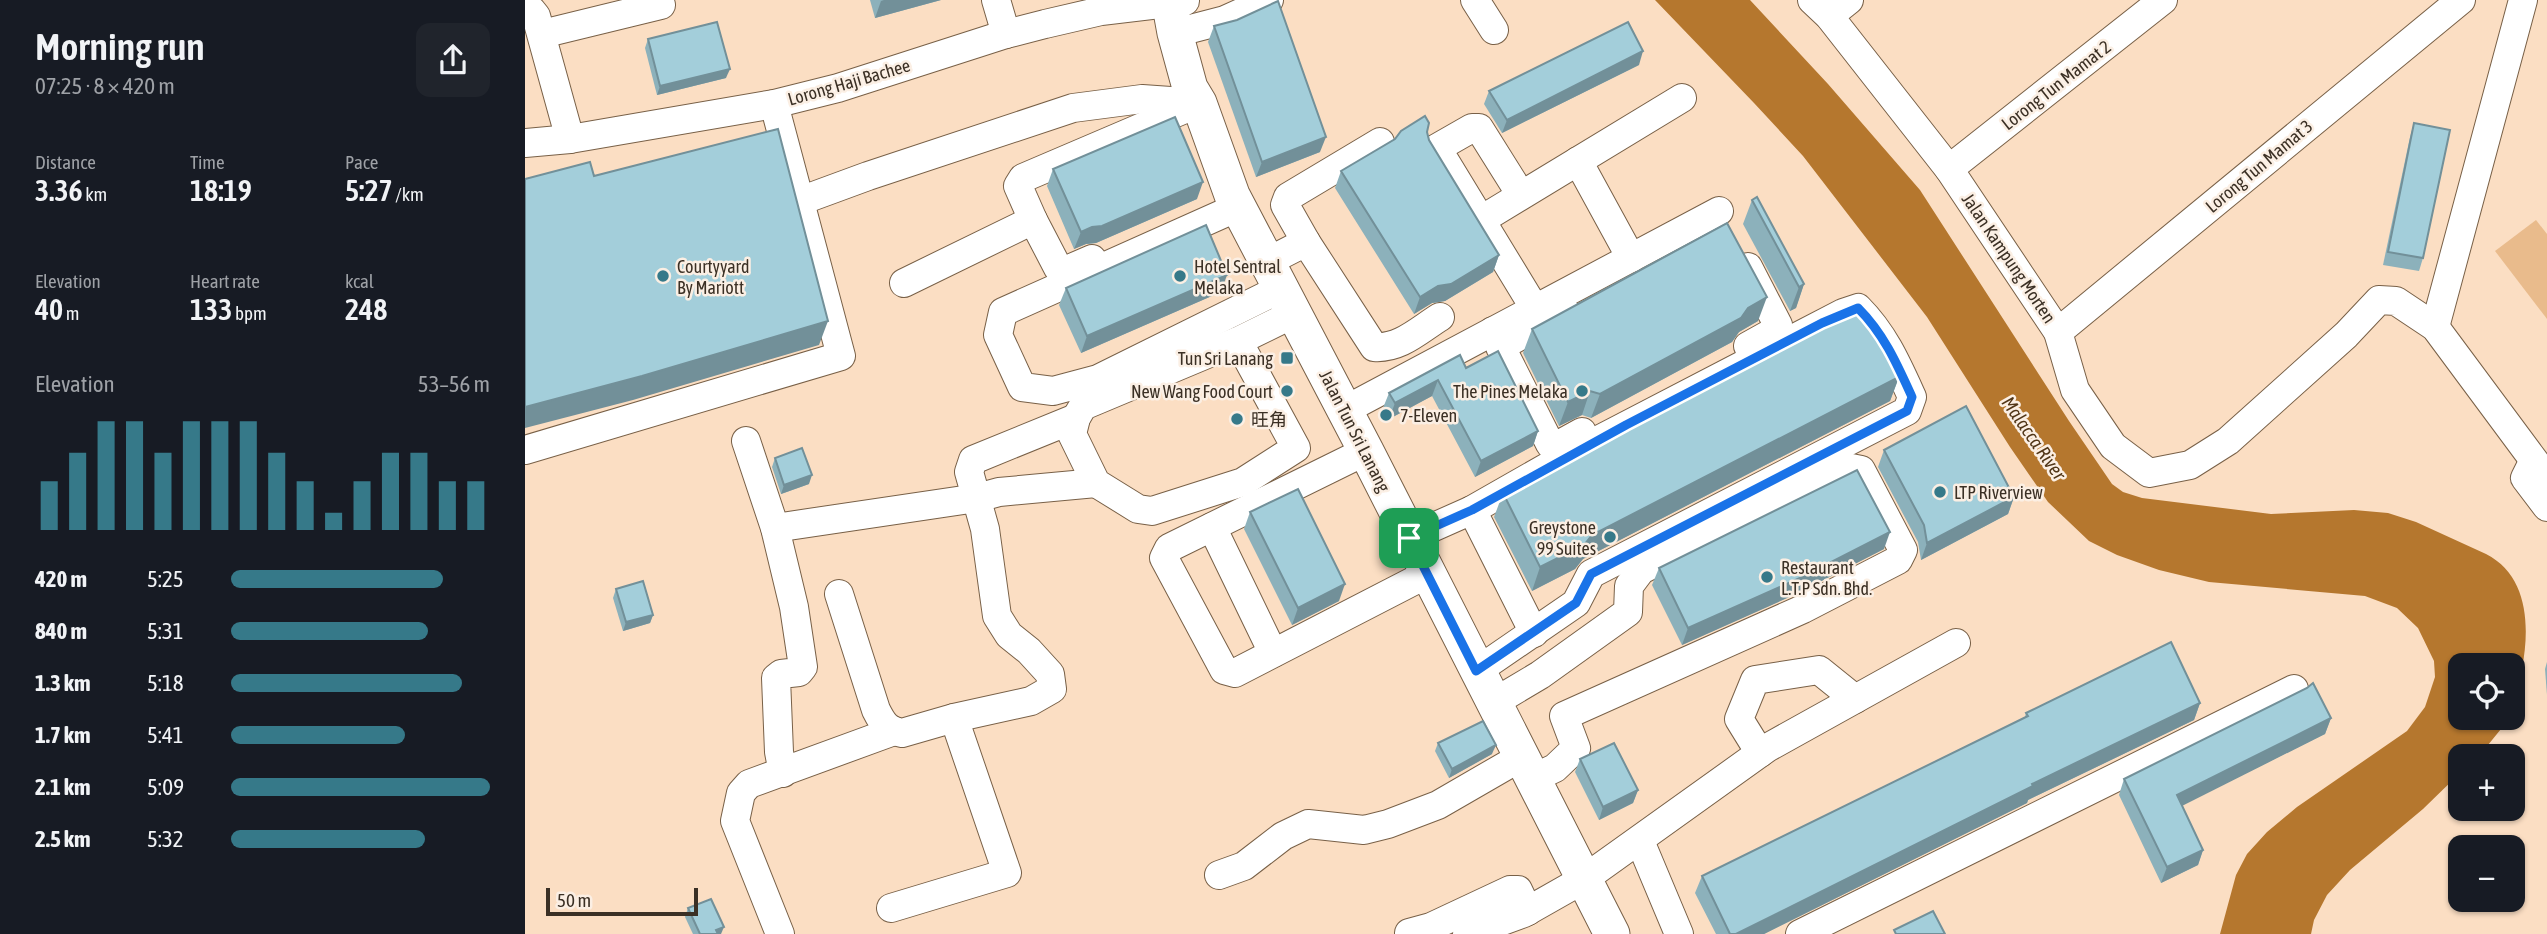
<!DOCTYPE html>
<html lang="en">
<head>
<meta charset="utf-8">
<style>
  :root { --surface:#171b24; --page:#20242c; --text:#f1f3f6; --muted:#9ea1a6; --accent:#367989 }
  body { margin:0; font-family:"Asap Condensed","Noto Sans SC",sans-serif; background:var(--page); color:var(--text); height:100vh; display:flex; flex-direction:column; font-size:26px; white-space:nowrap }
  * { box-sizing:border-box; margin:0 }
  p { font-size:23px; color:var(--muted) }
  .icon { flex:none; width:38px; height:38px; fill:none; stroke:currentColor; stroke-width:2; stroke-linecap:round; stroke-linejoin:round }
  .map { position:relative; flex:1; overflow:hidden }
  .panel { display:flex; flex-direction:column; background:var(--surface); width:525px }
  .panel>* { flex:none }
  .tools { position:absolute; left:1923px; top:653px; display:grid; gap:14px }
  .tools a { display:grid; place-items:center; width:77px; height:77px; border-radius:14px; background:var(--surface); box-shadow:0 2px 5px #0004; font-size:35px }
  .scale { position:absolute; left:21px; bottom:18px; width:152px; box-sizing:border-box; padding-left:7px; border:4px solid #3b3025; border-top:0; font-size:19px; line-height:24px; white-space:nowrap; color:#3b3025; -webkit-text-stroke:5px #fbefe4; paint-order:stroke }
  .pin { position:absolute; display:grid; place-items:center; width:60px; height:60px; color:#fff; margin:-30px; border-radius:14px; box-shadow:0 4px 10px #0006 }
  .round { display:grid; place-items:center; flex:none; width:74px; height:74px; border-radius:14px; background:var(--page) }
  .summary { display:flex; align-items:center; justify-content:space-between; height:119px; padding:0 35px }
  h1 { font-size:38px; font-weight:600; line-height:52px }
  .figures { display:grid; grid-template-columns:repeat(3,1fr); gap:10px; height:119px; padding:7px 35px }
  .figures div { display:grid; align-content:center }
  .figures b { font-size:30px; font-weight:600 }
  .figures small { font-size:19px; font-weight:400 }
  .figures p { font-size:19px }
  .chart { height:196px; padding:14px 35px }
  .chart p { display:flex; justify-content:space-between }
  .chart svg { width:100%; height:126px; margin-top:7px; stroke:var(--accent); stroke-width:6 }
  ul { padding:0 35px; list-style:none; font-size:23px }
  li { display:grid; grid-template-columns:112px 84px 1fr; align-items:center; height:52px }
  li i { height:18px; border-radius:9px; background:var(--accent) }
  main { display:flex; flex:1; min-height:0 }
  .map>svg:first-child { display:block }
  .green { fill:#e9bb8c }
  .water { fill:#b5772e }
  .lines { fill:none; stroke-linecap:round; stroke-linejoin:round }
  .minor-casing { stroke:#786047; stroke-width:30 }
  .major-casing { stroke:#786047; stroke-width:37 }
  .minor { stroke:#fff; stroke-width:28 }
  .major { stroke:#fff; stroke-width:35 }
  .wall { fill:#8cb1bb }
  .shaded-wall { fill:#729099 }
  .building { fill:#a3ceda; stroke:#729099; stroke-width:2 }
  .route-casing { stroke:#fff; stroke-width:14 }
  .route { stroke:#1a73e8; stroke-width:9 }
  .poi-dot { fill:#367989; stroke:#fbefe4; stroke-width:2.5 }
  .labels { text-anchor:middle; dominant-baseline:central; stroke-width:5; stroke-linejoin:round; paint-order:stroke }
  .street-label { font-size:18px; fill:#3b3025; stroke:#fbefe4 }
  .poi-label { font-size:18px; fill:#3b3025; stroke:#fbefe4; text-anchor:start }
  .water-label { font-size:19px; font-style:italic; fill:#513618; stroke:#fbefe4 }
</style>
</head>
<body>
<main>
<section class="panel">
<div class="summary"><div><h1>Morning run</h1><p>07:25 · 8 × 420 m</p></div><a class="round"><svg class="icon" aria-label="share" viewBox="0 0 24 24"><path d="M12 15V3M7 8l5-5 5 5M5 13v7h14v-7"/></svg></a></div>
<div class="figures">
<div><p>Distance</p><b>3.36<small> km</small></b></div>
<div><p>Time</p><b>18:19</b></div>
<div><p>Pace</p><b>5:27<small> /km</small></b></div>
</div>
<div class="figures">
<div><p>Elevation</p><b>40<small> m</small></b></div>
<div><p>Heart rate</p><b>133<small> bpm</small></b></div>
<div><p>kcal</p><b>248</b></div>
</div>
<div class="chart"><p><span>Elevation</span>53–56 m</p>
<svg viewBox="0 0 160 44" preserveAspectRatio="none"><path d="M5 44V27M15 44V17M25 44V6M35 44V6M45 44V17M55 44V6M65 44V6M75 44V6M85 44V17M95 44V27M105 44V38M115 44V27M125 44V17M135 44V17M145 44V27M155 44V27"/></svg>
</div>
<ul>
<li><b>420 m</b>5:25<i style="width:82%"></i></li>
<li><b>840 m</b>5:31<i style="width:76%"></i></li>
<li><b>1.3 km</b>5:18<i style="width:89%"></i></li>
<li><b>1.7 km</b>5:41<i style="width:67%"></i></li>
<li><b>2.1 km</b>5:09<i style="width:100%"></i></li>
<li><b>2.5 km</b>5:32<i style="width:75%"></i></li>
</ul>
</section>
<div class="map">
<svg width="2022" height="934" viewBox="0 0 2022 934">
  <rect width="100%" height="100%" fill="#fbdec3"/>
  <polygon class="green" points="2011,220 2022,234 2022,319 1970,251"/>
  <path class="water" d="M1130,0H1225L1303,84L1395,190L1544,421L1587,484L1598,492L1617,498L1746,514L1829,510L1863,513L1891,522L1961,554C2014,581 2004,655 1988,702V665H1936V718H1981L1976,729L1954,756H1936L1935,773L1898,809L1825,870L1802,895L1789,920L1786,934H1695L1711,875L1722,854L1742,832L1772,807L1882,731L1900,707L1910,677L1909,661L1893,628L1872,608L1840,596L1684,582L1634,570L1592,555L1564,541L1523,502L1485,447L1402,317L1278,156L1229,103Z"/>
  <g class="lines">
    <defs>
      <g id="minor">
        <polyline points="471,0 481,34"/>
        <polyline points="950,0 969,30"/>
        <polyline points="1287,0 1304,16 1424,169 1533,332 1550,390 1588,446 1624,473 1665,465 1703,441 1821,335 1854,300 1871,301 1910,327 2022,478"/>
        <polyline points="0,9 7,11 11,16 45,139"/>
        <polyline points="1304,16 1324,0"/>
        <polyline points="650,33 700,20 744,0"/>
        <polyline points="17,34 136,5"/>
        <polyline points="0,143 45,139 249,104 313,88 481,34 520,24 576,11 660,1"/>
        <polyline points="1053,161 1106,258"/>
        <polyline points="1424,169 1638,0"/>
        <polyline points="996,195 954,128 947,128 912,148 1010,309"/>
        <polyline points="275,201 343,176 548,108 617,99 674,103"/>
        <polyline points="713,207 478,312 473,335 497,387 528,391 573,379 755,289"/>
        <polyline points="508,220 493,186 498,178 669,105"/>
        <polyline points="956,220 1157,98"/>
        <polyline points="781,242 760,205 763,197 855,142"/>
        <path d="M742,262L781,242L849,347C875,349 894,330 915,317"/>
        <polyline points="1223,267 1253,325 1250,331 1223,346"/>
        <polyline points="379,283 508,220 533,268 544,269 567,259"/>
        <polyline points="1910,327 1998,0"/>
        <polyline points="968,331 1025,444 1037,443 1057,432"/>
        <polyline points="1533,332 1936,0"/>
        <polyline points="713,341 771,448 718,482 627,511 613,509 571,483 547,434 551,418 558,406 713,341 768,314"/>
        <polyline points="975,347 1040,311"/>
        <polyline points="820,410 1194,211"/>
        <polyline points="221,441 250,528 269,607 278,667 274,672 256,674 251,678 254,752 258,773"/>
        <polyline points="0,450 316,356 249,104"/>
        <polyline points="841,451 644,548 639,558 699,670 710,673 902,574"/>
        <polyline points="2008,462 2000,478 2022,507"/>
        <polyline points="947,510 1009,633"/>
        <polyline points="687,527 748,653"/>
        <polyline points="250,528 452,498 474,492 571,483"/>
        <path d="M884,538L947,510L1033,461L1318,313L1333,308C1359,334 1372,364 1387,397L1382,411L1066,574L1051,603L952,671"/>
        <path d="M314,594L351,710C358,724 362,730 377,733L429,718L506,701L527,689L525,674L504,651L484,635L472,616L460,529L444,472L448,460L551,418"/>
        <polyline points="968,703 1015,675 1103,612 1104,586 1116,570 1321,467 1336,470 1378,550 1373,560 1278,609 1039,716 1051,748 1030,768 1007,779"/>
        <polyline points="1235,753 1214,719 1230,680 1294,670 1330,699"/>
        <polyline points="1115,841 1154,934"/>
        <polyline points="694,875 719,866 758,836 783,824 839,830 863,824 913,805 996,757"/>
        <polyline points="366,908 482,873 429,718"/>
        <polyline points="884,933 906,927 985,890 993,890 1003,911"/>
        <polyline points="255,934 210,821 216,793 224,784 369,731"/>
        <polyline points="942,934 999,913 1059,879 1242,748 1431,643"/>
        <polyline points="1275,934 1769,689"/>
      </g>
      <polyline id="major" points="644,0 650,33 665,88 674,103 707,195 841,451 1087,934"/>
    </defs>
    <use href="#minor" class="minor-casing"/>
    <use href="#major" class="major-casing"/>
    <use href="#minor" class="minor"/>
    <use href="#major" class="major"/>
  </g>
  <g class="wall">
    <polygon points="345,0 416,0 350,18"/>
    <polygon points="712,20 795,152 731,177 683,42 689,26"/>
    <polygon points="123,39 201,78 132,95 120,48"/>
    <polygon points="1114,65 977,133 959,104 964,91"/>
    <polygon points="1889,123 1898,258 1894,271 1858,265 1885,137"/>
    <polygon points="902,132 904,140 974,255 968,272 920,301 907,303 889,314 810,188 816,171 870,139"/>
    <polygon points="528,169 672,199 571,243 561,244 549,249 522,186"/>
    <polygon points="1227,200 1279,284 1271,308 1265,311 1218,224"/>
    <polygon points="541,288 696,292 556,353 534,305"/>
    <polygon points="1233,321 1214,332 1207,342 1066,418 1057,415 1034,426 998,353 1007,329"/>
    <polygon points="941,368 1013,431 1008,446 950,477 907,396 864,419 858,408 864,393"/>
    <polygon points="1374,377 1365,401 1058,559 1050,569 1007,591 969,517 978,493"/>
    <polygon points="1359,450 1489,497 1483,514 1396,560 1393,542 1353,467"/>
    <polygon points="250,458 284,484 256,494 247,467"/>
    <polygon points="725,512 814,601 767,625 719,529"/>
    <polygon points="1359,549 1271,594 1157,645 1127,585 1134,568"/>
    <polygon points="91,589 128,615 125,623 98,631 88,598"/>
    <polygon points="2022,662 2022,695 2020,669"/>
    <polygon points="1675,703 1669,720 1503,800 1502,803 1239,934 1191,934 1170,893 1177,876 1500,717 1501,713"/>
    <polygon points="1806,718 1800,734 1657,805 1678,850 1673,865 1636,883 1594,795 1599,779"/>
    <polygon points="913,743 967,754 924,778 910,751"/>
    <polygon points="1055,759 1113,790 1108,803 1074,820 1050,772"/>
    <polygon points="163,908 196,934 168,934 160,917"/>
  </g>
  <g class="shaded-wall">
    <polygon points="359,0 416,0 350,18 356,1"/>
    <polygon points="1118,51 1114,65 977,133 982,120"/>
    <polygon points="205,69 201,78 132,95 135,86"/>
    <polygon points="801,137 795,152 731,177 737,162"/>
    <polygon points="678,182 672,199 571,243 561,244 549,249 556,232"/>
    <polygon points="974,255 968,272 920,301 907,303 889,314 895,297 913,286"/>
    <polygon points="702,275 696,292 556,353 562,336"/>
    <polygon points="1279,284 1271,308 1265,311 1274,287"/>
    <polygon points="1242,297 1233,321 1214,332 1207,342 1066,418 1075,394"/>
    <polygon points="303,321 294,345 108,400 0,428 0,407"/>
    <polygon points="1374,377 1365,401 1058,559 1050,569 1007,591 1015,567 1067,535"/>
    <polygon points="913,380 907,396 864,419 870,403"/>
    <polygon points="1065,391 1057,415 1034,426 1043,402"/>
    <polygon points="1013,431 1008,446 950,477 956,461"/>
    <polygon points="287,475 284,484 256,494 259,485"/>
    <polygon points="1489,497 1483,514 1396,560 1402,543"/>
    <polygon points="1365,532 1359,549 1271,594 1157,645 1163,628"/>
    <polygon points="820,584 814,601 767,625 773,608"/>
    <polygon points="128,615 125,623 98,631 101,622"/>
    <polygon points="1675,703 1669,720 1503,800 1502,803 1239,934 1211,934 1507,784"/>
    <polygon points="1806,718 1800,734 1647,811 1652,795"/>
    <polygon points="971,745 967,754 924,778 927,769"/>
    <polygon points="1113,790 1108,803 1074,820 1078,807"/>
    <polygon points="1678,850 1673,865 1636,883 1642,867"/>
    <polygon points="199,927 196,934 190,934 191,930"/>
  </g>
  <g class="building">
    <polygon points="753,1 801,137 737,162 689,26 712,20"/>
    <polygon points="192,22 205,69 135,86 123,39"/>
    <polygon points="1103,22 1118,51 982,120 964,91"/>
    <polygon points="900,116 904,123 902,132 904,140 974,255 926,284 913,286 895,297 816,171 870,139 876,131"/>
    <polygon points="650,117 678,182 577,226 567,227 556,232 528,169"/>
    <polygon points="1889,123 1925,130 1898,258 1863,252"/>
    <polygon points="253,129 303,321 117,376 0,407 0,179 65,162 69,176"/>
    <polygon points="1232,197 1279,284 1274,287 1227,200"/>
    <polygon points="1202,223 1242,297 1223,308 1216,318 1075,394 1065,391 1043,402 1007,329"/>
    <polygon points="681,225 702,275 562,336 541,288"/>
    <polygon points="1337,305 1374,377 1067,535 1059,545 1015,567 978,493 1031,462"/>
    <polygon points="973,351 1013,431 956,461 913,380 870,403 864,393 935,355 941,368"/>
    <polygon points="1441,406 1489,497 1402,543 1399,525 1359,450"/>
    <polygon points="277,448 287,475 259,485 250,458"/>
    <polygon points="1332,470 1365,532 1277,577 1163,628 1134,568"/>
    <polygon points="773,489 820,584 773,608 725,512"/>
    <polygon points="118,581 128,615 101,622 91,589"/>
    <polygon points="1646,642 1675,703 1507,784 1508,786 1211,934 1205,934 1177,876 1503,716 1501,713"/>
    <polygon points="1788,683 1806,718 1652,795 1678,850 1642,867 1599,779 1782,688"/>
    <polygon points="958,721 971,745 927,769 913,743"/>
    <polygon points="1089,743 1113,790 1078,807 1055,759"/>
    <polygon points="186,899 199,927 191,930 193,934 175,934 163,908"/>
    <polygon points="1408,911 1420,934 1371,934 1369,930"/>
  </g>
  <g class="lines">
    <defs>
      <path id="route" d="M1333,308C1359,334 1372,364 1387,397L1382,411L1066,574L1051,603L951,671L884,538L947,510L1101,425L1297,323Z"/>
    </defs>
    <use href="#route" class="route-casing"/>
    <use href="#route" class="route"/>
  </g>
  <g class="poi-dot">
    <circle cx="138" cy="276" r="7"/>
    <circle cx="655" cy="276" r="7"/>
    <rect x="755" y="351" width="14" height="14" rx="3.5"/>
    <circle cx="762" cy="391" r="7"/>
    <circle cx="1057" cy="391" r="7"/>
    <circle cx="861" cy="415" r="7"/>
    <circle cx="712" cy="419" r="7"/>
    <circle cx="1415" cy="492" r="7"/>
    <circle cx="1085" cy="537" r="7"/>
    <circle cx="1242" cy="577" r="7"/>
  </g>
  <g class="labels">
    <g class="street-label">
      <text transform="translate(324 82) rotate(-16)">Lorong Haji Bachee</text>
      <text transform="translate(1531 85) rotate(-38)">Lorong Tun Mamat 2</text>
      <text transform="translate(1734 166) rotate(-40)">Lorong Tun Mamat 3</text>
      <text transform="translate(1484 258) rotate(56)">Jalan Kampung Morten</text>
      <text transform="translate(830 431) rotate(63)">Jalan Tun Sri Lanang</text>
    </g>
    <g class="poi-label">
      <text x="152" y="266">Courtyyard<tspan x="152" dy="21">By Mariott</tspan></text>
      <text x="669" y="266">Hotel Sentral<tspan x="669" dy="21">Melaka</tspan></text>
      <text x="748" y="358" text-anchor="end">Tun Sri Lanang</text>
      <text x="748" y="391" text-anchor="end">New Wang Food Court</text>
      <text x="1043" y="391" text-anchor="end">The Pines Melaka</text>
      <text x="875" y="415">7-Eleven</text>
      <text x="726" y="419">旺角</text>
      <text x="1429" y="492">LTP Riverview</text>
      <text x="1071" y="527" text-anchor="end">Greystone<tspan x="1071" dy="21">99 Suites</tspan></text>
      <text x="1256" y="567">Restaurant<tspan x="1256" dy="21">L.T.P Sdn. Bhd.</tspan></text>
    </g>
    <g class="water-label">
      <text transform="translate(1509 438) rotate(55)">Malacca River</text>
    </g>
  </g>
</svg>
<div class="tools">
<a><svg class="icon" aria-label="locate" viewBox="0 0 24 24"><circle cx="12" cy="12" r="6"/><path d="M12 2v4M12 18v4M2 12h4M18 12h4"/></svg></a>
<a>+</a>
<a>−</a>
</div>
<div class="scale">50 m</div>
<div class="pin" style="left:884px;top:538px;background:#1e9e55"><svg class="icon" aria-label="arrive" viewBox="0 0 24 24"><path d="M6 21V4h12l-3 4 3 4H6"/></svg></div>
</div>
</main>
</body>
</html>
